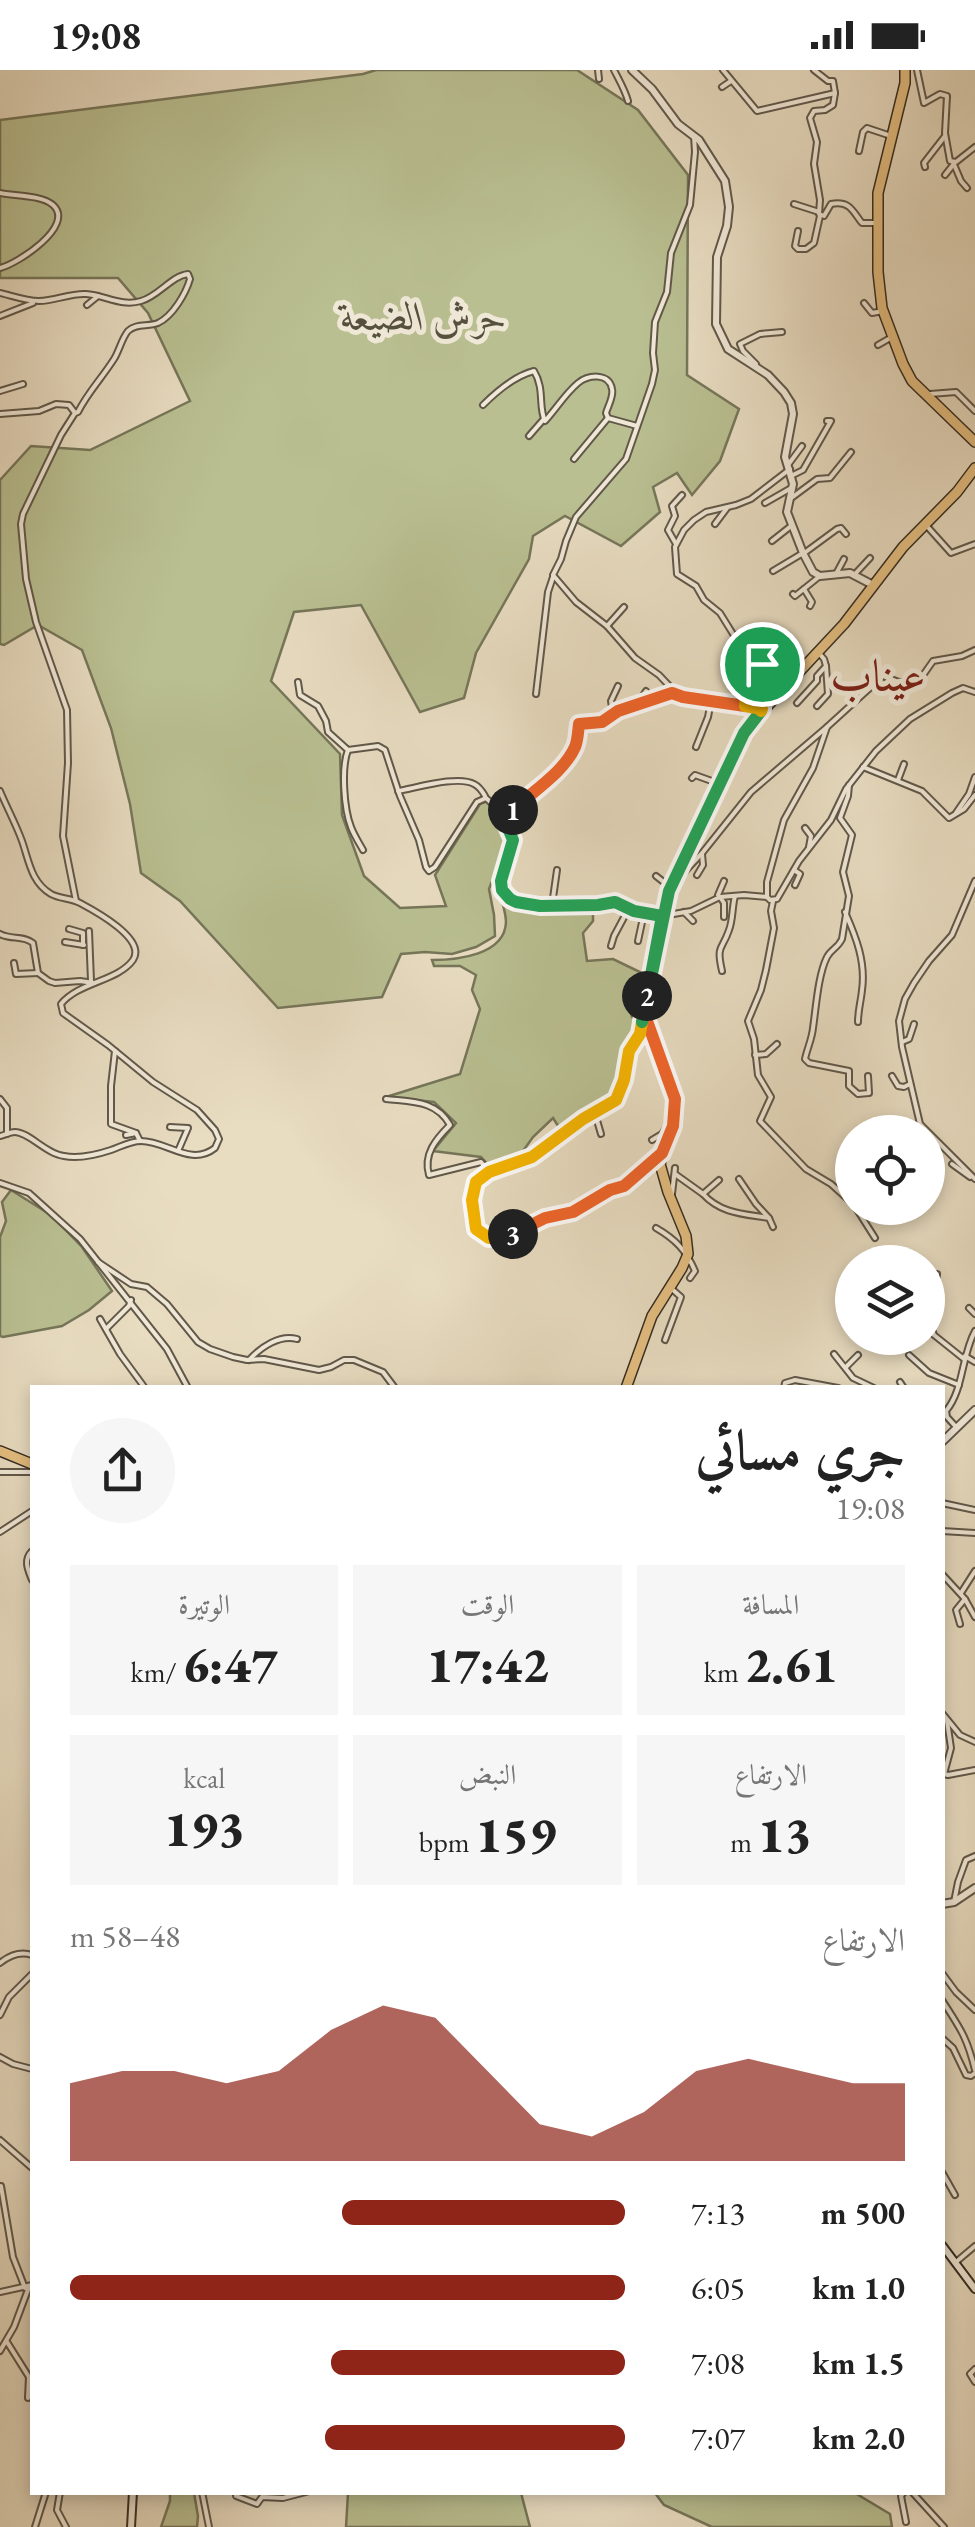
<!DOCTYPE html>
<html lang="ar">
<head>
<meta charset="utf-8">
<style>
  :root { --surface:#fff; --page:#f6f6f6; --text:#222; --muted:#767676; --accent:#8f2418 }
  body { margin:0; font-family:"EB Garamond",Amiri,serif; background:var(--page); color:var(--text); direction:rtl; height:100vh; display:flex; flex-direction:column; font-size:38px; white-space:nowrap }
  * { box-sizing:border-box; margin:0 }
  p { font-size:32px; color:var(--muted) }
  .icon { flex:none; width:55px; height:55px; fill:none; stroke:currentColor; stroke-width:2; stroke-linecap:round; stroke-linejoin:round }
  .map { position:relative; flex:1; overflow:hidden; direction:ltr }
  .side { position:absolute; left:30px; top:1315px; width:915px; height:1110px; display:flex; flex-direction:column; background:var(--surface); border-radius:0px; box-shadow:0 5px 15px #0003; direction:rtl }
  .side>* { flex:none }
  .buttons { position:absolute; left:835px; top:1045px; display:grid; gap:20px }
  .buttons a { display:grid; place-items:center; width:110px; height:110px; border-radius:50%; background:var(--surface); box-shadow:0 5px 15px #0003; font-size:50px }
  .pin { position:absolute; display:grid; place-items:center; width:85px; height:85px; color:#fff; margin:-42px; border:5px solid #fff; border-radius:50%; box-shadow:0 2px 10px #0007 }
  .km { position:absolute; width:50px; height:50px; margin:-25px; border-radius:50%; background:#222; color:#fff; font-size:28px; line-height:50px; text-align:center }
  .round { display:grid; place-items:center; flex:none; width:105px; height:105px; border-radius:52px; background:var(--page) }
  .head { display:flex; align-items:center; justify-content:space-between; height:170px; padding:0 40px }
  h1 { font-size:55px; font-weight:800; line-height:75px }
  .figures { display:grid; grid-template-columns:repeat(3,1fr); gap:15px; height:170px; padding:10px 40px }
  .figures div { display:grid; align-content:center; border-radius:0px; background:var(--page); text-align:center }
  .figures b { font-size:50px; font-weight:800 }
  .figures small { font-size:28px; font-weight:400 }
  .figures p { font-size:28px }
  .chart { height:280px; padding:20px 40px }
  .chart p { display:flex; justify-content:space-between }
  .chart svg { width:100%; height:180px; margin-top:10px; fill:var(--accent); opacity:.7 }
  ul { padding:0 40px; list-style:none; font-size:32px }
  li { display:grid; grid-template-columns:160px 120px 1fr; align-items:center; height:75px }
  li i { height:25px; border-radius:12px; background:var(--accent) }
  .status { display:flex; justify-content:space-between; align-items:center; height:70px; padding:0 50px; background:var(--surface); direction:ltr }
  .status svg { height:28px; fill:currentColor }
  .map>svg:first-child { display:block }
  .green { fill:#b9bf91; stroke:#76765a; stroke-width:2.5 }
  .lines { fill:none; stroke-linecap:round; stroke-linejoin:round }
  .minor-casing { stroke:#61584a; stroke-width:8 }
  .tertiary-casing { stroke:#61584a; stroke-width:10 }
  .secondary-casing { stroke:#342c23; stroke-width:10 }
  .primary-casing { stroke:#342c23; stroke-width:12 }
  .minor { stroke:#f0e8d7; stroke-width:4 }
  .tertiary { stroke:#f0e8d7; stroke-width:6 }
  .secondary { stroke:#f0e8d7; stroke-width:6 }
  .primary { stroke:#e4be80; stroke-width:9 }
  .split-1-casing { stroke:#fff; stroke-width:20 }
  .split-2-casing { stroke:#fff; stroke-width:20 }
  .split-3-casing { stroke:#fff; stroke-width:20 }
  .split-4-casing { stroke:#fff; stroke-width:20 }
  .split-5-casing { stroke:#fff; stroke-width:20 }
  .split-6-casing { stroke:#fff; stroke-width:20 }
  .split-1 { stroke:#f0652b; stroke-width:12 }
  .split-2 { stroke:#22a559; stroke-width:12 }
  .split-3 { stroke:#f0652b; stroke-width:12 }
  .split-4 { stroke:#f5b400; stroke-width:12 }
  .split-5 { stroke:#22a559; stroke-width:12 }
  .split-6 { stroke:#f5b400; stroke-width:12 }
  .labels { text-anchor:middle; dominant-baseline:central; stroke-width:10; stroke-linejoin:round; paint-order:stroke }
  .park-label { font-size:40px; font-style:italic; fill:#55513e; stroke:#f0e8d7 }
  .quarter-label { font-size:45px; fill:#7a1f14; stroke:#f0e8d7 }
</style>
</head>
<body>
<div class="status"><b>19:08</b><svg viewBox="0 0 49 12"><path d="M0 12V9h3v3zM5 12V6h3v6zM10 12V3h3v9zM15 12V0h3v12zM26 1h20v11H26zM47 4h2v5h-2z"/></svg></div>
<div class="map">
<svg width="975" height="2457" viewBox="0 0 975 2457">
  <rect width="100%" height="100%" fill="#e8dcc1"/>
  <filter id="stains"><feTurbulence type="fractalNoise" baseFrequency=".002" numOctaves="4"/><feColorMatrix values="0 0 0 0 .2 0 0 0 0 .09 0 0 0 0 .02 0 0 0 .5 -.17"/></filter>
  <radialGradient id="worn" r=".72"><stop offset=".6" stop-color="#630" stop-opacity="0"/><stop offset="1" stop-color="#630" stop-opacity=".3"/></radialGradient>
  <g class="green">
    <polygon points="376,0 577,0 638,40 688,105 687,305 739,339 720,391 692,425 677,403 653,417 660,442 621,476 565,446 533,466 529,489 476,583 464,628 420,642 361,535 294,542 271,611 340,684 342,745 364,806 400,838 446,836 435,805 480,734 487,731 502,754 508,770 489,819 494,845 495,866 476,877 452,884 425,882 401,884 382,927 278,938 180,831 141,803 130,734 111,658 82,580 38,555 4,575 0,574 0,410 31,376 90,380 190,331 148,243 118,208 0,208 0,50 363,4"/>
    <path d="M499,819L508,831L533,840L593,839V851L583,863L587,891L613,889L642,903L640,914L627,924L632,947L638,951L635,965L626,977L620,1010L611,1029L562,1062L553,1048L533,1067L518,1088L492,1099L481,1087L433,1081L456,1053L434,1032L386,1027L460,1004L480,939L472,920L476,905L460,896H434L432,890C457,890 505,885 506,852C506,842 501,829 499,819Z"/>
    <polygon points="11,1120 51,1145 82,1177 112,1221 89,1240 62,1256 3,1267 0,1266 0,1167 6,1151 2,1132"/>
    <polygon points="170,2423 194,2423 198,2446 197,2457 161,2457 170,2431"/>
    <polygon points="348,2423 521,2423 530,2457 346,2457"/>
    <polygon points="655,2423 855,2423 890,2444 892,2457 712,2457 664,2435"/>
  </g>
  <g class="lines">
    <defs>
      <g id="minor">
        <polyline points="598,0 599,9"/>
        <path d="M614,0C619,10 625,20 628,31"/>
        <polyline points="723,0 757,41 835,23 833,11 828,11 814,0"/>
        <polyline points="917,0 924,33 940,24 947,26 945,63 950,91 956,92 975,77"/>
        <polyline points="722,17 731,11"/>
        <path d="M835,23L833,35L825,40L814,41L810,48L817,72L814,94L820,130L819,144L824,146L831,134C850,130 853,142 862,153H877"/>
        <polyline points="694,66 695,82 690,135 671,183 667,222 655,252 653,283 655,300 652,314 626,389 576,447 566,471 561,489 553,505 576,532 607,556 635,588 659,605 678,625 763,639"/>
        <polyline points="859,81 863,62 867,58 891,66"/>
        <polyline points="953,92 961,111 967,118"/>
        <polyline points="925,97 924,93 945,66"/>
        <polyline points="945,105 953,95"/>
        <path d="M0,123C15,126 42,125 53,135C76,156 17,194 0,198"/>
        <polyline points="794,134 819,142"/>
        <polyline points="798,161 795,176 798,179 806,179 814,173 820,146"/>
        <path d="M0,223C13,226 26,231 39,231C55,231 70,223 86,224C105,225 121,237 141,231C159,226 171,206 188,204L190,209C186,223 173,246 158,253C148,257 136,253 128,261C122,268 119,281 114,289C102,308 88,322 78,342L75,343L61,365L23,444L21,454L26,509L36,552L67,640L68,693L63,766L76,831"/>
        <polyline points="864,233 872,243 883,241"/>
        <polyline points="87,235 98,226"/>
        <polyline points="0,246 33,233"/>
        <polyline points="878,275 892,267"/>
        <polyline points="756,294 743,281 740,274 760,264 782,262"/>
        <polyline points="0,321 23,314"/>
        <polyline points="930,324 956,322 975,341"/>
        <path d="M483,335C497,321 514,306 534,301C545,319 538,337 545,351C556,339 565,324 578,313C588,305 609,302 612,319C614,326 608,336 606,343L608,348L637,356"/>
        <polyline points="0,344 39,341 56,334 69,335 75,343"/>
        <polyline points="529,366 543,350"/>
        <polyline points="574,389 608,348"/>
        <polyline points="788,395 802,376"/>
        <polyline points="793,405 803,400 831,351 827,351"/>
        <polyline points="790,429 817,409 830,408 851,382"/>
        <polyline points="765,433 793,417"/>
        <polyline points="715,454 727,438"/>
        <polyline points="925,454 951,483 975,474"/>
        <polyline points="772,471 791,456"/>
        <polyline points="676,474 668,460 675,446 672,436 682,425"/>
        <polyline points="803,484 837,459 841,458 846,464"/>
        <polyline points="773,501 803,483"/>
        <polyline points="836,504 844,489"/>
        <polyline points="854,505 870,488"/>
        <polyline points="804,519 812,532 810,536"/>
        <polyline points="793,524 795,526 820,506"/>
        <polyline points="607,556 624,537"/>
        <polyline points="749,570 766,564"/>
        <polyline points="763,601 783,591"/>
        <polyline points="298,612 300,625 318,636 326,651 328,662 348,680 378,676 385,680 400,726 419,770 426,797 429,801 435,797 477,732 486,728 497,738 512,766 512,776 501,815 505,824 516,832 540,836 598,835 615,832 633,841 662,846 691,841 720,827 744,825 767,827"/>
        <polyline points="754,613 752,602 762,594"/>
        <polyline points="536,624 548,522 553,507"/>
        <polyline points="640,630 646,621"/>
        <polyline points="797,633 817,611 817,606 826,596 824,589 818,582"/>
        <path d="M745,635C747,622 754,614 764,607L761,590L756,577L733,564L720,543L704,530L696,516L677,504L675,477L684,460L694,450L706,442L736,435L751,429L790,399"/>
        <polyline points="817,636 828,624 826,596"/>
        <polyline points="613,643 611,631 618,616"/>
        <polyline points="827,657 883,606 899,612 919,611 933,591 962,586 975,580"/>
        <polyline points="696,677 708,647 711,631"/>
        <path d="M348,680C341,698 344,739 351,757C354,765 359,773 363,780"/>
        <polyline points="863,697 922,721 949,748 964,739 975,725"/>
        <polyline points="692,708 695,705 720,714"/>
        <polyline points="898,710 904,694"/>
        <path d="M849,715L848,726L840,748L852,765L843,802L849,826L842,869C838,878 831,879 827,887C818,905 816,938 813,958C812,969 807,979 805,989L809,993L849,1001V1016L858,1024L869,1023L868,1006"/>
        <path d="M0,721C7,738 16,754 22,771C29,791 31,812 51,824C60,829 71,828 80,833C95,841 147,869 133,890C118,911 79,912 61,934L63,943L108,975L153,1012L197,1040L215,1060L219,1069L215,1078C191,1097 167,1071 141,1071C130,1071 120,1077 111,1080C96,1085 79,1089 64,1086C46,1084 29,1062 15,1062C10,1062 5,1065 0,1066"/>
        <path d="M398,721C416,718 458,705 474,714C480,717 482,721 485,726"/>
        <polyline points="956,743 969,724 975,707"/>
        <path d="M504,749C525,724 560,707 574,678C578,671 578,662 579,654L602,652L618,641L657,626L675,623"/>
        <polyline points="805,758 811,766 809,777"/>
        <polyline points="794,800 800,804 795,815"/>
        <polyline points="697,805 703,795 702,784"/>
        <polyline points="656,806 670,817"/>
        <polyline points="678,809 703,782 751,722 827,657 813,698 784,750 767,812 767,827 770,830 777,829 799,791 831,750 846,719 876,681 910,649 952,623 963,618 975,622"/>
        <polyline points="975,811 952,865 929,891 914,913 905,929 899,951 902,977 920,1054 975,1109"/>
        <polyline points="718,825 724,811"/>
        <polyline points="720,827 724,833 724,847"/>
        <polyline points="773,831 771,841 774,858 766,900 761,920 748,951 754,969 758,1005 771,1027 760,1051 806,1099 831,1114 852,1133"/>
        <polyline points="552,835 557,800"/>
        <polyline points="684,842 693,851"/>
        <path d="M845,842C856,867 866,892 862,920C861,931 858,940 858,952"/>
        <polyline points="69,859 83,863 83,875"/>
        <polyline points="89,861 91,911"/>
        <path d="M0,864C11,870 23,865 33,873L38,903L49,911L55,913L80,911L94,913"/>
        <polyline points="638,871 644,843"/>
        <polyline points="65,872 84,875"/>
        <polyline points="611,876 614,866 629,838"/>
        <polyline points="14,893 16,904 38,903"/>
        <path d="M722,901C716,874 722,881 729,860C733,850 732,837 735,826"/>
        <polyline points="644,944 640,964 629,981 619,1027 562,1063 531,1087 479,1108 473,1119 472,1130 476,1159 489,1167 506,1167 545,1148 573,1142 603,1123 624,1115 660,1085"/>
        <polyline points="902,972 909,969 914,954"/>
        <polyline points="115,981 111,1016 111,1054 136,1063 140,1071"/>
        <polyline points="755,985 766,984 777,974"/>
        <polyline points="892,1006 898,1016 904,1017 910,1014"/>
        <polyline points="0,1029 7,1038 7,1064"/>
        <path d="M386,1029C412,1032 436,1030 450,1055C436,1069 423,1084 429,1105L481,1092L489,1102"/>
        <polyline points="597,1043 596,1047 601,1064"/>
        <polyline points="170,1057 188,1058 178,1081"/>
        <polyline points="126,1065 136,1063"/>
        <polyline points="652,1070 662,1064 668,1055"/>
        <polyline points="952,1094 970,1107"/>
        <polyline points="675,1104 703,1124 719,1110"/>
        <polyline points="739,1109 756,1134 769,1148"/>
        <polyline points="0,1113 29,1123 80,1169 167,1279 188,1318"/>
        <polyline points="672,1124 675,1098"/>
        <path d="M703,1124C721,1144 745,1144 769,1148L773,1157"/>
        <polyline points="856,1138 875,1168"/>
        <path d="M656,1158C675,1169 686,1180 695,1201L690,1208"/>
        <polyline points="98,1192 131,1214 147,1217 167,1234 198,1272 210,1279 233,1287 247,1290 264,1289 319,1300 331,1297 344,1290 354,1290 383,1302 395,1318"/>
        <polyline points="937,1204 931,1257 934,1265 964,1289"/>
        <polyline points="969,1238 975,1244"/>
        <polyline points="100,1249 120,1284 145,1318"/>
        <polyline points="106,1259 129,1236 131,1230"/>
        <polyline points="665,1270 681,1227 673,1220"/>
        <polyline points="834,1284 853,1308 874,1318"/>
        <polyline points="909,1285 929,1303 959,1315"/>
        <polyline points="965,1286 975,1292"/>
        <path d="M249,1290C261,1277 280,1264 297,1269"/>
        <polyline points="846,1297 858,1285"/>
        <polyline points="900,1312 904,1318"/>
        <polyline points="784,1318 785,1313 795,1310 838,1318"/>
        <path d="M957,1358L947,1347L946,1341C964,1319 961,1287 975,1261"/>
        <polyline points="0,1402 32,1402"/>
        <polyline points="942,1433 975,1440"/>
        <polyline points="942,1461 975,1463"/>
        <polyline points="0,1462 32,1441"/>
        <path d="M32,1481C23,1490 28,1500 32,1510"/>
        <polyline points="942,1504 965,1529 975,1547"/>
        <polyline points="961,1523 975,1501"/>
        <polyline points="960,1554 956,1540 965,1529"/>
        <polyline points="942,1643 960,1665 975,1672"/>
        <polyline points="947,1651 951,1678 944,1704 948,1705 975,1700"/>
        <polyline points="954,1832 958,1812 966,1790 975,1786"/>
        <path d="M0,1893C10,1885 20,1881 32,1885"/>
        <polyline points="942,1903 956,1922 975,1940"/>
        <path d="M942,1930C960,1958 967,1967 975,2000"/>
        <polyline points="0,1945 9,1927 32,1904"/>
        <polyline points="942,1968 953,1978 966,2005 971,2006 975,2003"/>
        <polyline points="0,1987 13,1994 32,1999"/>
        <polyline points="0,2070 32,2098"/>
        <polyline points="942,2102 955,2125"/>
        <polyline points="1,2116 13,2187 25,2218"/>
        <polyline points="956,2192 975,2176"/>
        <polyline points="0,2222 32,2215"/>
        <polyline points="7,2272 29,2307 28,2328"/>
        <polyline points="0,2281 14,2257 29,2217"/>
        <polyline points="975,2299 970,2304 975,2312"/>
        <polyline points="60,2422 57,2440 66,2457"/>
        <polyline points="202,2422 209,2457"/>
        <polyline points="236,2422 236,2426 257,2434 262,2427 283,2428 306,2422"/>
        <polyline points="904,2422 901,2426 906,2452"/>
        <polyline points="912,2422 944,2457"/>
        <polyline points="35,2457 46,2422"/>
      </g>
      <g id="tertiary">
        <polyline points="632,0 652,19 678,54 699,70 725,111 729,137 727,156 717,187 716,254 728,279 768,305 784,322 791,333 793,344 785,387 793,414 787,442 803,483 813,502 820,506 850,503 873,515"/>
        <polyline points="942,1372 975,1340"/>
        <polyline points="942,1834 954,1832 975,1818"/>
      </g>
      <g id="secondary">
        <polyline points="942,2175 975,2219"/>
        <polyline points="131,2457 133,2422"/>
      </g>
      <g id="primary">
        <polyline points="905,0 905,13 878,123 878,202 882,238 903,294 912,311 975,372"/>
        <polyline points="626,1318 652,1246 682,1198 688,1184 686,1166 668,1122 660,1094 675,1044 675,1029 645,943 654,883 669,821 747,658 844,554 903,477 957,422 975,398"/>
        <polyline points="0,1381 32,1394"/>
      </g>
    </defs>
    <use href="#minor" class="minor-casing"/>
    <use href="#tertiary" class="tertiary-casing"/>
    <use href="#secondary" class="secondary-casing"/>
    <use href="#primary" class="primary-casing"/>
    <use href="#minor" class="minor"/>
    <use href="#tertiary" class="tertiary"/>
    <use href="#secondary" class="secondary"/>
    <use href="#primary" class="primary"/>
  </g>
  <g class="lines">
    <defs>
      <path id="split-1" d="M513,740C533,721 564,702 575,677C578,670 578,661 579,654L602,652L618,641L672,623L683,627L745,636C747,623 753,615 764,607L762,594"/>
      <polyline id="split-2" points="513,740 504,749 513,770 501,811 502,820 510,829 516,832 540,836 598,835 615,832 634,841 662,846 647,926"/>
      <polyline id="split-3" points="513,1164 545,1148 573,1142 610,1120 624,1116 662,1083 673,1056 675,1029 647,951 647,926"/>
      <polyline id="split-4" points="513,1164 489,1168 476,1159 472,1130 476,1112 489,1102 532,1087 583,1049 616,1030 624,1010 629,981 640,964 642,952"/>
      <polyline id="split-5" points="642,952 669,821 744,663 761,641"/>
      <polyline id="split-6" points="761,641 762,639 745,636 746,629 754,613 752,602 762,594"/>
    </defs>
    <use href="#split-1" class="split-1-casing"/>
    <use href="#split-2" class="split-2-casing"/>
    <use href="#split-3" class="split-3-casing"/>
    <use href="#split-4" class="split-4-casing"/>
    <use href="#split-5" class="split-5-casing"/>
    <use href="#split-6" class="split-6-casing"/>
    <use href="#split-1" class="split-1"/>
    <use href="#split-2" class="split-2"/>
    <use href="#split-3" class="split-3"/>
    <use href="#split-4" class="split-4"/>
    <use href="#split-5" class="split-5"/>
    <use href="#split-6" class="split-6"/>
  </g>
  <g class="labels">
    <g class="park-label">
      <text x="424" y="246">حرش الضيعة</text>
    </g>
    <g class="quarter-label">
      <text x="878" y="605">عيناب</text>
    </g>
  </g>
  <rect width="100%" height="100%" filter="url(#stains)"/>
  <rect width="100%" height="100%" fill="url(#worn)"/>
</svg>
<div class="buttons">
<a><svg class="icon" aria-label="locate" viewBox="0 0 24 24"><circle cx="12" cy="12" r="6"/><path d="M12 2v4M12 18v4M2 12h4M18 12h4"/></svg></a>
<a><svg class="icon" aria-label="layers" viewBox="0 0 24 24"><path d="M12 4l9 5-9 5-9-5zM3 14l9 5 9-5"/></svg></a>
</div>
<div class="pin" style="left:762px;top:594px;background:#1e9e55"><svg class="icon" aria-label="arrive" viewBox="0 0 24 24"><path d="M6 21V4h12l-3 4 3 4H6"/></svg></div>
<b class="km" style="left:513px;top:740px">1</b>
<b class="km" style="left:647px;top:926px">2</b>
<b class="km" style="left:513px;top:1164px">3</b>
<section class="side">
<div class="head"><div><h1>جري مسائي</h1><p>19:08</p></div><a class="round"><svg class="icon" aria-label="share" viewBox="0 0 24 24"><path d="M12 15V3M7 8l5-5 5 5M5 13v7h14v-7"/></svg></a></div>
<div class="figures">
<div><p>المسافة</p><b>2.61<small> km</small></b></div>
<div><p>الوقت</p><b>17:42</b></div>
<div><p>الوتيرة</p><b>6:47<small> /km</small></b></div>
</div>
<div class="figures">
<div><p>الارتفاع</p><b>13<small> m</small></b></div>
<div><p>النبض</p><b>159<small> bpm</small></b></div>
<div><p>kcal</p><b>193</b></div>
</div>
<div class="chart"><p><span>الارتفاع</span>48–58 m</p>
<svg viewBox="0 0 160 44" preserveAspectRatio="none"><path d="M0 44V25L10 22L20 22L30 25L40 22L50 12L60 6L70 9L80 22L90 35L100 38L110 32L120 22L130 19L140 22L150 25L160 25V44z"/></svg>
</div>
<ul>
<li><b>500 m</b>7:13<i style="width:51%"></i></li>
<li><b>1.0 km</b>6:05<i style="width:100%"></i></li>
<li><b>1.5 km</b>7:08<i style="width:53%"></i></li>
<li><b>2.0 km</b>7:07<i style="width:54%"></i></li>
</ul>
</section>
</div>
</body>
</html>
